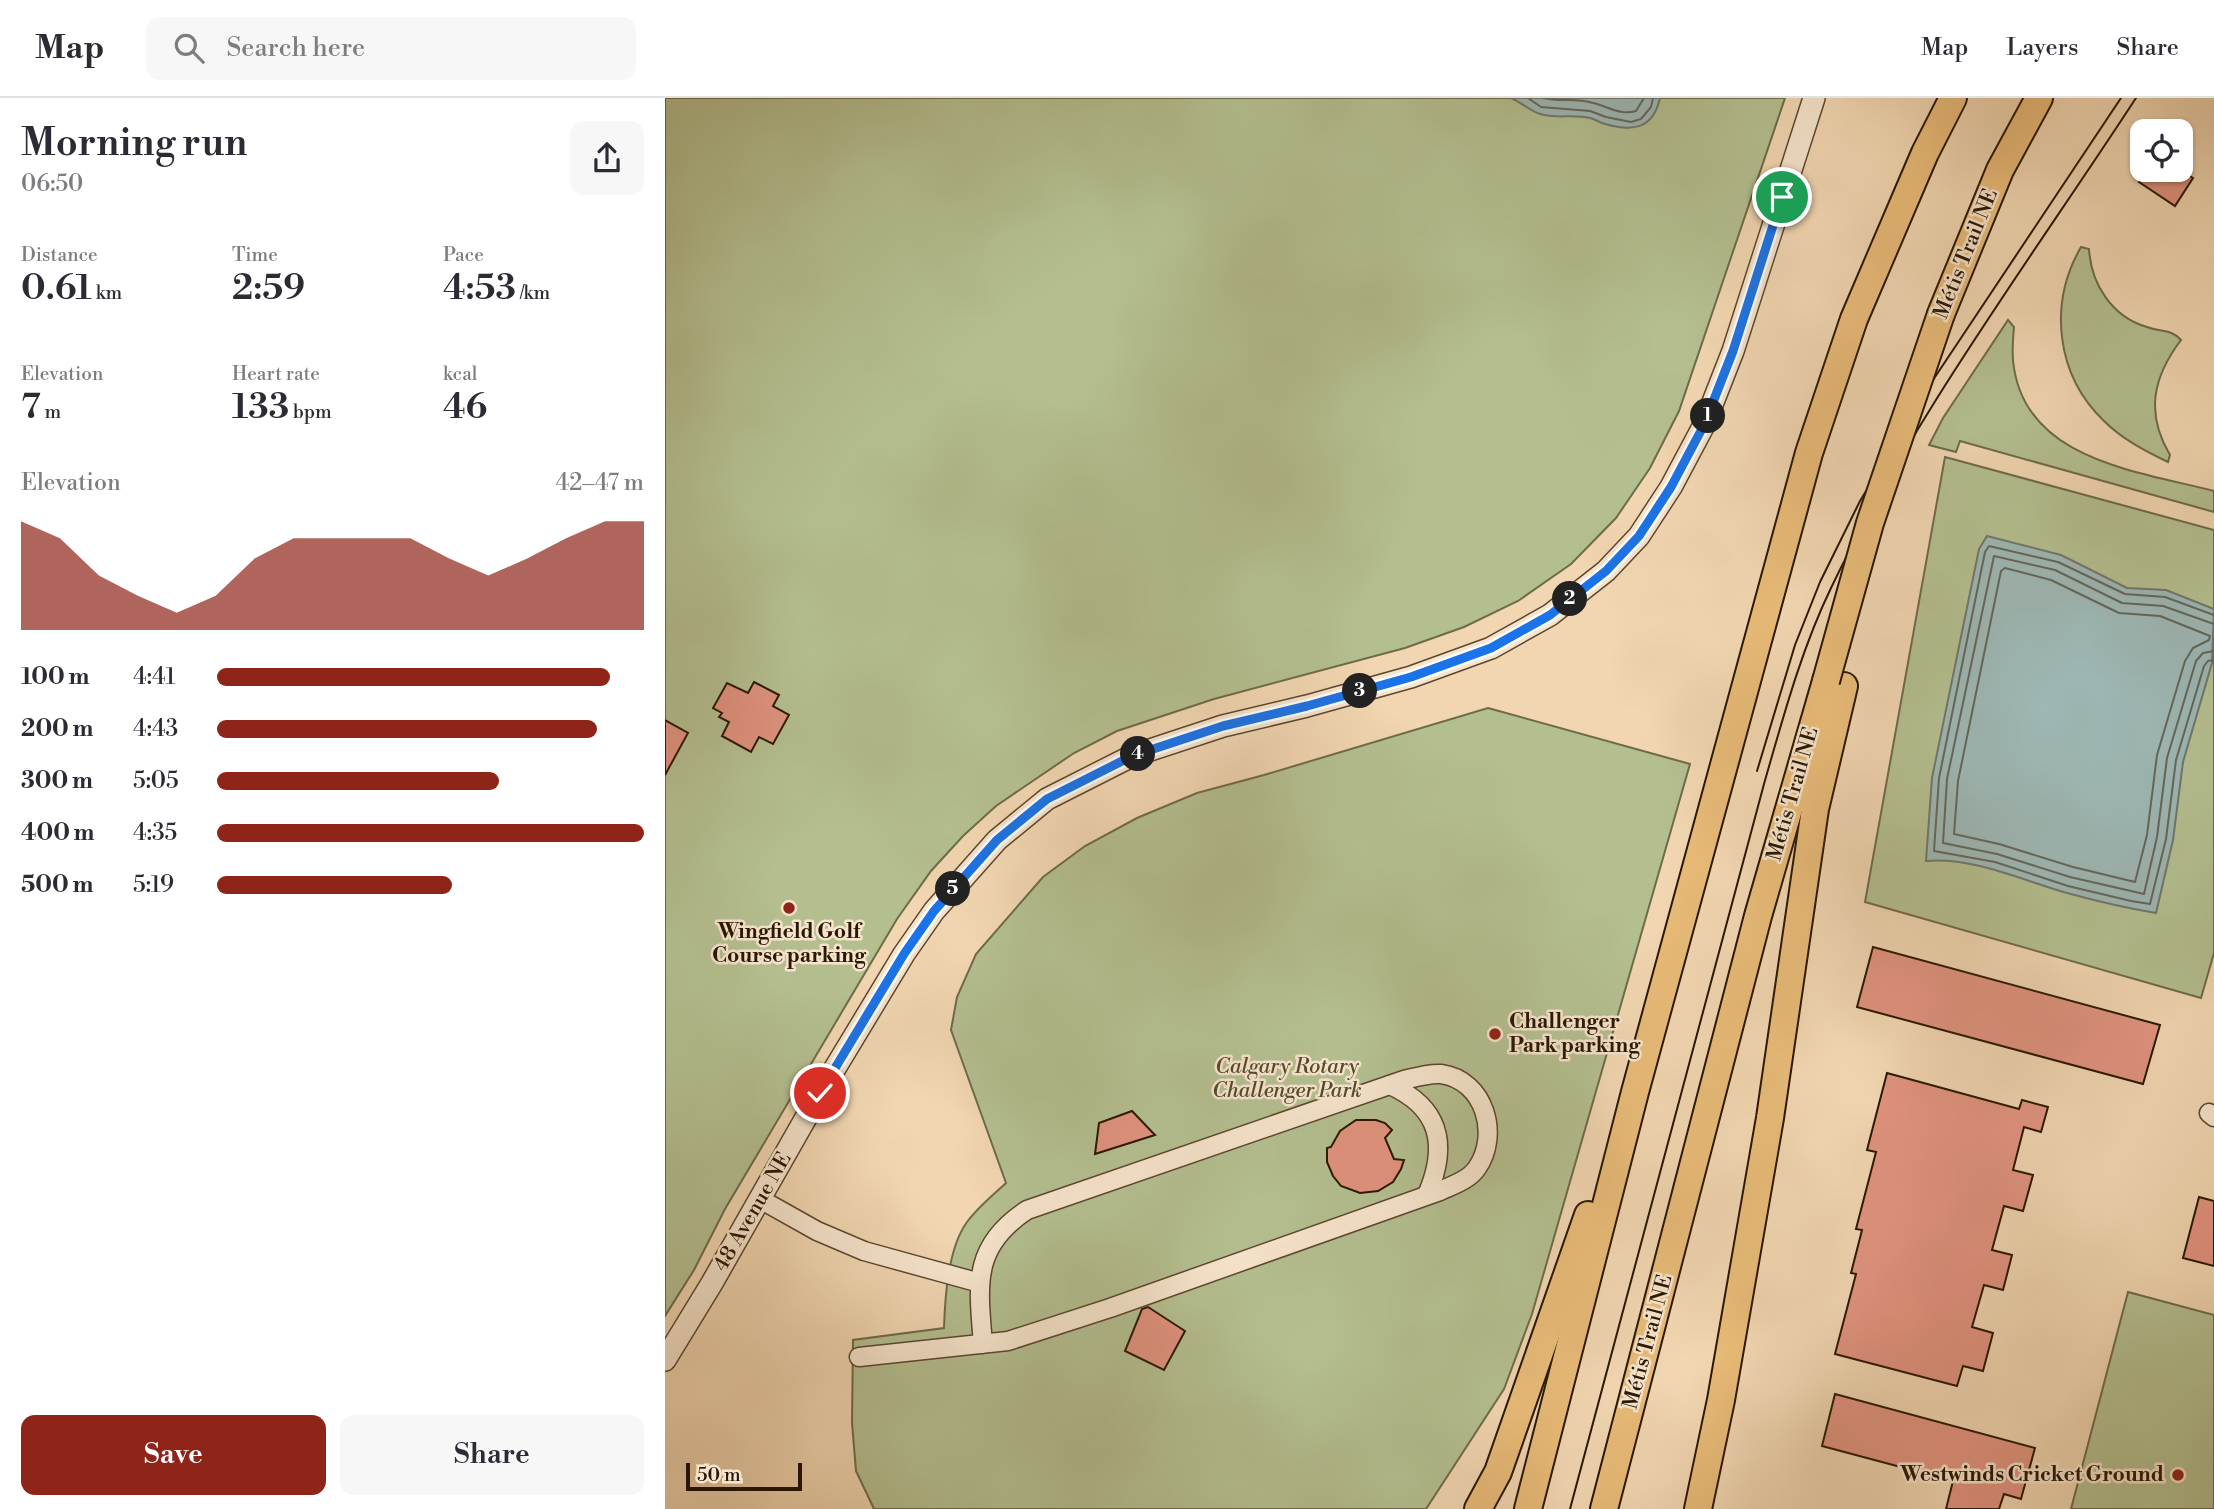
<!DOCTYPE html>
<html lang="en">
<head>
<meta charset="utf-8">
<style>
  :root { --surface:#fff; --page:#f7f7f7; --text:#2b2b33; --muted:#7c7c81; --line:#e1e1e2; --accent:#8f2418 }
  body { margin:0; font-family:"Libre Bodoni",serif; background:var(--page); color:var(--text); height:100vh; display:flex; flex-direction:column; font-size:26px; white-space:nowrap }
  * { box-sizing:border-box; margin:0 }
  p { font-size:23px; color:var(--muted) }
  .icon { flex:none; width:38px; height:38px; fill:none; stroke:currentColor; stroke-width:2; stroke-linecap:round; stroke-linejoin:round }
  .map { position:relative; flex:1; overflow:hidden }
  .details { display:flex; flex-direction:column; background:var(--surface); width:665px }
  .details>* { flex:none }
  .tools { position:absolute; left:1465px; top:21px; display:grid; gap:14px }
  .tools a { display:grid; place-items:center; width:63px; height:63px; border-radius:14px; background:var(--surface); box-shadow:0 2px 5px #0004; font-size:35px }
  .scale { position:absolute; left:21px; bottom:18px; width:116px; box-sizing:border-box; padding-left:7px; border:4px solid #291702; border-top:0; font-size:19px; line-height:24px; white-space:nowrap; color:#291702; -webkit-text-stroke:5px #f6e4cc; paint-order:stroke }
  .pin { position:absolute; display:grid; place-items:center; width:60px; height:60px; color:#fff; margin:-30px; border:4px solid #fff; border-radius:50%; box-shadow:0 2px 7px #0007 }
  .km { position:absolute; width:35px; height:35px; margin:-18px; border-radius:50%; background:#222; color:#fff; font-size:19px; line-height:35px; text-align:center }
  .round { display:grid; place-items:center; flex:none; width:74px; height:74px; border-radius:14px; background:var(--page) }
  .overview { display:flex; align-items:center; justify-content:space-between; height:119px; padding:0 21px }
  h1 { font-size:38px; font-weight:600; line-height:52px }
  .figures { display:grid; grid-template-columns:repeat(3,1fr); gap:10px; height:119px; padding:7px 21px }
  .figures div { display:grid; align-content:center }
  .figures b { font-size:35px; font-weight:600 }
  .figures small { font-size:19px; font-weight:400 }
  .figures p { font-size:19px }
  .chart { height:196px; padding:14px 21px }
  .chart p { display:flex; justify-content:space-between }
  .chart svg { width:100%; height:126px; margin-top:7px; fill:var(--accent); opacity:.7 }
  .action { display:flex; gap:14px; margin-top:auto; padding:14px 21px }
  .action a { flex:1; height:80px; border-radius:14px; background:var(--accent); color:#fff; font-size:28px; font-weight:600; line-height:80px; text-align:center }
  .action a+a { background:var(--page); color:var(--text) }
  ul { padding:0 21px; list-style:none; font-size:23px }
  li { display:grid; grid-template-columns:112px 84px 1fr; align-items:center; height:52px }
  li i { height:18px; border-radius:9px; background:var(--accent) }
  header { display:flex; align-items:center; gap:42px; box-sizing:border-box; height:98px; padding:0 35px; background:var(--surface); border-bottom:2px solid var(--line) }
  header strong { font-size:33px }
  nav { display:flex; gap:38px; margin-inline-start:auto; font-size:24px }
  .search { width:490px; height:63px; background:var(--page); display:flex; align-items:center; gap:18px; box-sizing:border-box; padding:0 24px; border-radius:14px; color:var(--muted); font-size:26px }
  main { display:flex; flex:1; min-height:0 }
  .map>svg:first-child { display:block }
  .green { fill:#b4bf90; stroke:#6e6b49; stroke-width:2 }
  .water { fill:#9db7b4; stroke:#6f776d; stroke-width:2 }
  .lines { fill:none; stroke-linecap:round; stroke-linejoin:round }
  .shore { stroke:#63675b; stroke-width:2 }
  .building { fill:#e1937f; stroke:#291702; stroke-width:2 }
  .minor-casing { stroke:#5b472e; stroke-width:21 }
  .tertiary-casing { stroke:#5b472e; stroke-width:24 }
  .primary-casing { stroke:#291702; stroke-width:30 }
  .minor { stroke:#f6e4cc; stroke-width:18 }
  .tertiary { stroke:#f6e4cc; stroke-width:21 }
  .primary { stroke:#e8bb78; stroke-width:26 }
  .tram { stroke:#291702; stroke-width:2 }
  .primary-bridge-casing { stroke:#291702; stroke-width:30; stroke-linecap:butt }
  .primary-bridge { stroke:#e8bb78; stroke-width:26 }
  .route-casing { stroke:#fff; stroke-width:14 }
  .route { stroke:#1a73e8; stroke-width:9 }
  .poi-dot { fill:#8f2418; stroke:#f6e4cc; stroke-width:2.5 }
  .labels { text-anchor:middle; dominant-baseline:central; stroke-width:5; stroke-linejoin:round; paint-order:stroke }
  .street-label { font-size:21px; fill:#291702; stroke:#f6e4cc }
  .poi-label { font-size:21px; font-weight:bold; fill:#291702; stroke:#f6e4cc }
  .park-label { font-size:21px; font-style:italic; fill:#53492d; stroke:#f6e4cc }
</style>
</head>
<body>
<header>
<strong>Map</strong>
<div class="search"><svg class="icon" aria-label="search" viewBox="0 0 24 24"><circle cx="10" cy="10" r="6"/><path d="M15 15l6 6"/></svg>Search here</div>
<nav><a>Map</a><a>Layers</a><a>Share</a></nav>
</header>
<main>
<section class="details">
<div class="overview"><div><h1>Morning run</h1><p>06:50</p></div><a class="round"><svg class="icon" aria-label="share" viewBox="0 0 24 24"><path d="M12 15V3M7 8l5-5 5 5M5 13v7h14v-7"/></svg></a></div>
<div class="figures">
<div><p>Distance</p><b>0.61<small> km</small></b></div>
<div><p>Time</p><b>2:59</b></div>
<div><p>Pace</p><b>4:53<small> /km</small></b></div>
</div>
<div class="figures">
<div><p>Elevation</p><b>7<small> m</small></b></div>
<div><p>Heart rate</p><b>133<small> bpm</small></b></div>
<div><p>kcal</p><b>46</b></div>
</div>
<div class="chart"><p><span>Elevation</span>42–47 m</p>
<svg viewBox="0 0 160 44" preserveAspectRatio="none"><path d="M0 44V6L10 12L20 25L30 32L40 38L50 32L60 19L70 12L80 12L90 12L100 12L110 19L120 25L130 19L140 12L150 6L160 6V44z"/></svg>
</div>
<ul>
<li><b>100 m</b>4:41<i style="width:92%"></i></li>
<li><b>200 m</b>4:43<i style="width:89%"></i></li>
<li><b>300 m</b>5:05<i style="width:66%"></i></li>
<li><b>400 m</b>4:35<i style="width:100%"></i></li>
<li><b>500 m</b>5:19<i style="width:55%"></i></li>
</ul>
<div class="action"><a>Save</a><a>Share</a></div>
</section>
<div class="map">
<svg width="1549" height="1411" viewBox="0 0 1549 1411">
  <rect width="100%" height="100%" fill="#f1d6b1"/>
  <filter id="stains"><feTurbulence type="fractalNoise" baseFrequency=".00286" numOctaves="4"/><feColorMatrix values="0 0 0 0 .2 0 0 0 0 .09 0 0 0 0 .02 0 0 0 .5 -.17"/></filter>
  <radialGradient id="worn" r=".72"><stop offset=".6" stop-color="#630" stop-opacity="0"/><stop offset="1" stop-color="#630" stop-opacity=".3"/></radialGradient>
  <g class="green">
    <polygon points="0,0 1120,0 1014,313 985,370 951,420 906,466 853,503 799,529 740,550 549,601 452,633 409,655 331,708 298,738 266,773 232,821 60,1111 29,1172 0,1218"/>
    <path d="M1416,149L1424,151C1426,186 1447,219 1482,229C1495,234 1507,231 1516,242C1488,279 1480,315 1505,357L1503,364C1480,353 1457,341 1439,323C1391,277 1383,206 1416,149Z"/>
    <path d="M1343,222L1349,229C1348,240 1347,251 1348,262C1357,362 1472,373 1549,393V414L1295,343L1291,354L1264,347L1278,320Z"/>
    <polygon points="1280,359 1549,432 1549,855 1536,900 1200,804"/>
    <path d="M823,610L1025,666L867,1216L839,1291L761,1411H209L191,1373L187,1325L188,1242L279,1230C280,1199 283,1150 302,1124C313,1109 328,1097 341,1085L286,932L292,899L311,856L378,779L420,748L472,720L532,695L599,677Z"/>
    <polygon points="1463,1194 1549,1217 1549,1411 1406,1411"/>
  </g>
  <g class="water">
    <path d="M846,0H995C988,31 968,34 940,26C935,25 930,21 925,20C909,16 891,21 875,16C865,13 856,4 846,0Z"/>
    <path d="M1322,438L1396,457L1462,490L1501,492L1549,511L1547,565L1518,664L1508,742L1491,815C1461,810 1431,803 1402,795C1356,782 1309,759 1261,763L1267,680L1314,451Z"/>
  </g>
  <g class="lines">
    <g class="shore">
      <polyline points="863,0 876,9 925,13 941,19 966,24 976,21 986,9 988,0"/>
      <path d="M878,0C894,4 912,0 928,5C942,8 956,18 971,13L979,0"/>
      <polygon points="1340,470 1386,482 1454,515 1495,518 1545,538 1544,542 1528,550 1520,563 1492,657 1482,737 1470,784 1408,769 1334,746 1289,736 1293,683 1336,473"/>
      <polyline points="1549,517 1500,499 1460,496 1393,464 1324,448 1320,454 1274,680 1269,753 1330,764 1403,788 1466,803 1485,806 1501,741 1511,662 1539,568 1543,563 1549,562"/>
      <polyline points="1549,526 1498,508 1457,505 1390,472 1329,458 1282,681 1278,745 1332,756 1405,779 1479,796 1492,739 1502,660 1531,563 1538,555 1549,553"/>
    </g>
  </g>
  <g class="building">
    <polygon points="1482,72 1515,72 1528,80 1510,108 1474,84"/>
    <polygon points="89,584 114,597 108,608 124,617 108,646 94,639 86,654 57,638 64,624 54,619 57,615 48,610 62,585 83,595"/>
    <polygon points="0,622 23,635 0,677"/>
    <polygon points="1208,849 1495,927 1478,986 1192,909"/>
    <polygon points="1222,975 1354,1011 1357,1002 1383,1009 1376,1034 1359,1029 1348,1072 1368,1077 1358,1113 1339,1108 1327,1152 1347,1157 1338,1192 1319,1187 1307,1229 1328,1235 1318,1273 1298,1268 1292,1288 1170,1256 1191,1176 1186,1175 1197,1132 1191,1131 1211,1054 1202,1052"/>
    <polygon points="467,1013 490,1037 430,1056 434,1025"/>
    <polygon points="691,1022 711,1022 720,1025 727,1032 720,1040 729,1061 739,1062 736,1071 728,1084 713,1093 695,1095 676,1088 668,1078 662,1064 662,1050 666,1049 675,1033"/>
    <polygon points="1534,1099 1549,1103 1549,1168 1518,1160"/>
    <polygon points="483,1209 520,1233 499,1272 460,1253 477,1211"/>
    <polygon points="1170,1296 1370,1350 1356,1401 1339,1396 1334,1411 1281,1411 1288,1383 1157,1348"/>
  </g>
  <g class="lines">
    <defs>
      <g id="minor">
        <path d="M725,987C776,1010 783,1048 762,1097"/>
        <polyline points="1544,1015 1549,1019"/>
        <polyline points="95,1101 152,1133 199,1153 315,1185"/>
        <path d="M194,1259L343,1243L445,1210L775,1093C788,1087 804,1082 812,1070C835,1037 820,982 776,976C764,975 751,979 739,982L362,1112C307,1148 313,1186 318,1246"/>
      </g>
      <polyline id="tertiary" points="0,1262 47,1185 155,995 239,856 269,813 332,742 382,701 467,658 558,628 642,608 746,579 826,550 885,517 941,473 974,438 1006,389 1039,327 1068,253 1149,0"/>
      <g id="primary">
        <polyline points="1276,216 1335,72 1374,0"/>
        <polyline points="813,1411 833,1374 923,1117"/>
        <polyline points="863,1411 970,994 1144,355 1189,221 1260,55 1288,0"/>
        <polyline points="939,1411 1093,818 1161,583"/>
        <polyline points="1033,1411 1056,1302 1105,1020 1150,711 1179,588"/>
      </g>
    </defs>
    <use href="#minor" class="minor-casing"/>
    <use href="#tertiary" class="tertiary-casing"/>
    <use href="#primary" class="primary-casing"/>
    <use href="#minor" class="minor"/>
    <use href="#tertiary" class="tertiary"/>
    <use href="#primary" class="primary"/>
    <g class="tram">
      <polyline points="1092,673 1130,547 1155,484 1195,403 1270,279 1456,0"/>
      <path d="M905,1411L1099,686C1118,620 1136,552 1166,490C1249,317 1366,161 1471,0"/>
    </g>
    <defs>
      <polyline id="primary-bridge" points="1161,583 1205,425 1276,216"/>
    </defs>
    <use href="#primary-bridge" class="primary-bridge-casing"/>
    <use href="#primary-bridge" class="primary-bridge"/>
  </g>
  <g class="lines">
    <defs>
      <polyline id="route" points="155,995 239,856 269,813 332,742 382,701 467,658 558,628 642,608 746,579 826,550 885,517 941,473 974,438 1006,389 1039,327 1068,253 1117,99"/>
    </defs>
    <use href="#route" class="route-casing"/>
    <use href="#route" class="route"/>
  </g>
  <g class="poi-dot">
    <circle cx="124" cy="810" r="7"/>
    <circle cx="830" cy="936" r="7"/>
    <circle cx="1513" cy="1377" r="7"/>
  </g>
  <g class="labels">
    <g class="street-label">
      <text transform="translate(1301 156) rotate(-68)">Métis Trail NE</text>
      <text transform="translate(1128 696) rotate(-74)">Métis Trail NE</text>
      <text transform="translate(88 1114) rotate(-60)">48 Avenue NE</text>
      <text transform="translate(983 1244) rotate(-75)">Métis Trail NE</text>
    </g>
    <g class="poi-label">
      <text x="124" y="834">Wingfield Golf<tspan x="124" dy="24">Course parking</tspan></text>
      <text x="844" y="924" text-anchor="start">Challenger<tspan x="844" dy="24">Park parking</tspan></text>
      <text x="1499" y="1377" text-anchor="end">Westwinds Cricket Ground</text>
    </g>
    <g class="park-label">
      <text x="622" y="969">Calgary Rotary<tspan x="622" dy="24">Challenger Park</tspan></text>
    </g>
  </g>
  <rect width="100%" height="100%" filter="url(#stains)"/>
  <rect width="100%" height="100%" fill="url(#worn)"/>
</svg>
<div class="tools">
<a><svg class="icon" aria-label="locate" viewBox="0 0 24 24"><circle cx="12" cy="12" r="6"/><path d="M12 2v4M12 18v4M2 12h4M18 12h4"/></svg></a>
</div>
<div class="scale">50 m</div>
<div class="pin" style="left:1117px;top:99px;background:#1e9e55"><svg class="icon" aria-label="arrive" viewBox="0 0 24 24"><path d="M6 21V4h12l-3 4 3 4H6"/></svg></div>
<div class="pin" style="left:155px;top:995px;background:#d93025"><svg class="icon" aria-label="check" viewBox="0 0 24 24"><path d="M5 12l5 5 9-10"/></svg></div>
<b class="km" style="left:1043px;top:318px">1</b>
<b class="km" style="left:905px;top:501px">2</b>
<b class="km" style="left:695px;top:593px">3</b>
<b class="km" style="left:473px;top:656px">4</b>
<b class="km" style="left:288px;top:791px">5</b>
</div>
</main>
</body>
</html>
